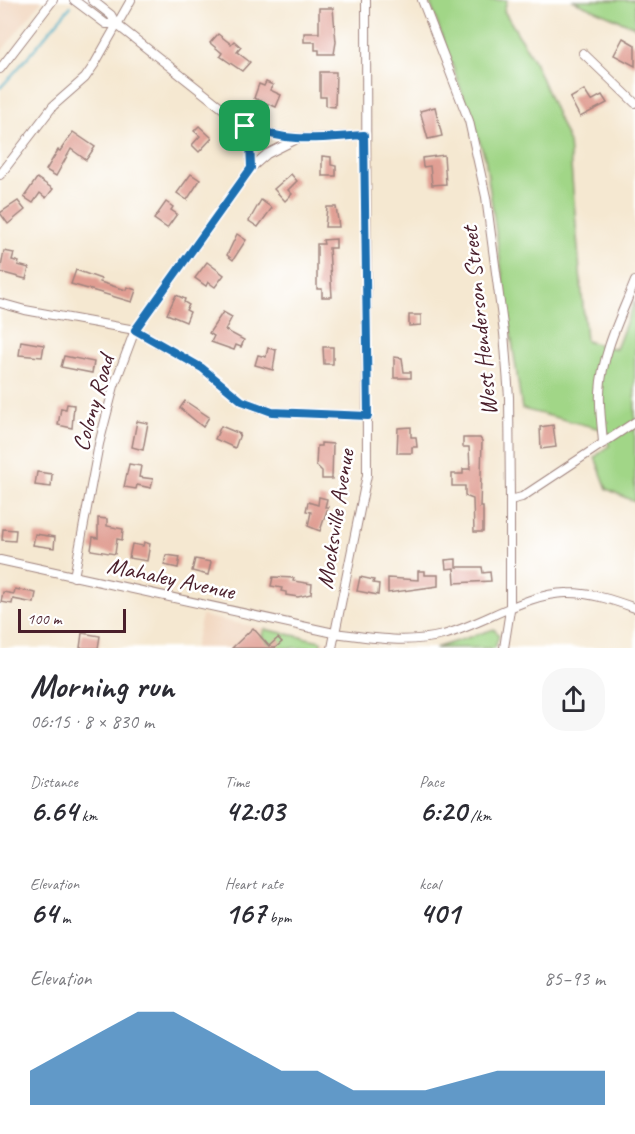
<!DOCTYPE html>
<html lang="en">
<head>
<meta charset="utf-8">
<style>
  :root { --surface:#fff; --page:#f7f7f7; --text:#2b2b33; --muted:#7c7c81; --accent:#1f6fb2 }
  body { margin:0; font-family:Caveat,sans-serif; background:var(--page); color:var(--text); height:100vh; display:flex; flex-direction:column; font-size:22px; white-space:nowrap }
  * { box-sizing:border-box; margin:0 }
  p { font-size:20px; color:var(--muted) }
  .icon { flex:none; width:33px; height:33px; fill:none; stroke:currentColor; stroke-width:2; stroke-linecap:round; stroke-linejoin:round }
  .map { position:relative; height:648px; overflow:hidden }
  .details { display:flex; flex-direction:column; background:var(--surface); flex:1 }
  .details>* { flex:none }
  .scale { position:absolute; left:18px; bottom:15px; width:108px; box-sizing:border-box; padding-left:6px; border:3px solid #4a1f2b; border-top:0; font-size:16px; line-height:21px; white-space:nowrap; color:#4a1f2b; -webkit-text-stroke:4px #fff; paint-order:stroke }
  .pin { position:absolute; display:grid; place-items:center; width:51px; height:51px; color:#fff; margin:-26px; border-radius:12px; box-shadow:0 3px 9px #0006 }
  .round { display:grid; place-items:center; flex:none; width:63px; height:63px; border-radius:24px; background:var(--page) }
  .headline { display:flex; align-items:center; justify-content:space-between; height:102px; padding:0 30px }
  h1 { font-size:33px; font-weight:700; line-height:45px }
  .figures { display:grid; grid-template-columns:repeat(3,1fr); gap:9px; height:102px; padding:6px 30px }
  .figures div { display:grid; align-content:center }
  .figures b { font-size:30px; font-weight:700 }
  .figures small { font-size:16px; font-weight:400 }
  .figures p { font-size:16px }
  .chart { height:168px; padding:12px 30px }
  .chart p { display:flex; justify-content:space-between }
  .chart svg { width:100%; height:108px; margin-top:6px; fill:var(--accent); opacity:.7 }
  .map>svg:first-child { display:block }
  .built { fill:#f1d5bd }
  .green { fill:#a1d687; stroke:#767a59; stroke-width:1.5 }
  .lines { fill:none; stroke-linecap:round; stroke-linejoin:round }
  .stream { stroke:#48aec7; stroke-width:2 }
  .building { fill:#e09d92 }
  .minor-casing { stroke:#a0847e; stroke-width:10 }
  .minor { stroke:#fff; stroke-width:8 }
  .route-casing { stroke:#fff; stroke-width:12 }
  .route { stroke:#1f6fb2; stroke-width:8 }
  .labels { text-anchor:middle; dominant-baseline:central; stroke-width:5; stroke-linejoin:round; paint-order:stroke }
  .street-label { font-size:24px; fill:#4a1f2b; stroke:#fff }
</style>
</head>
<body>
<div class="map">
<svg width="635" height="648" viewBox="0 0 635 648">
  <rect width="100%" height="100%" fill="#fff"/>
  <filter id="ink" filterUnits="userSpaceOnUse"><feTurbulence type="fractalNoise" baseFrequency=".0167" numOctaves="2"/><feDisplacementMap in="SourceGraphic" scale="12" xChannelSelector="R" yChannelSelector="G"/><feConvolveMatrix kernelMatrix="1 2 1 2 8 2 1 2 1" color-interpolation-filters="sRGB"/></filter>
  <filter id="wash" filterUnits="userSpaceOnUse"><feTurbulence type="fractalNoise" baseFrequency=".008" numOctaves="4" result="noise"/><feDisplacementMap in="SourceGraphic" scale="24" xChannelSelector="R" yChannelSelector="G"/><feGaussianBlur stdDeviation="1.35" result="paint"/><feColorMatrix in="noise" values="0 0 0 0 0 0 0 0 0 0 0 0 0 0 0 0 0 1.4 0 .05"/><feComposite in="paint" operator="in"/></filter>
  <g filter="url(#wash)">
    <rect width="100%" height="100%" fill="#f5e8d1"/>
    <g class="built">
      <polygon points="0,0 42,0 0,53"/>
      <polygon points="202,616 343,645 368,648 194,648"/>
    </g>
    <g class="green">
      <polygon points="429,0 507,0 504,11 534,61 569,143 586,341 616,349 635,300 635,502 607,489 595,457 609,446 605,430 522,409 485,157"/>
      <polygon points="572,0 635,0 635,27"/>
      <polygon points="264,629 321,641 320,648 274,648 262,636"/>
      <polygon points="494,629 499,635 495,648 435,648"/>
    </g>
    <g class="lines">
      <path class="stream" d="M0,88C25,62 47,33 71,6"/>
    </g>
    <g id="blocks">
      <g class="building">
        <polygon points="319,8 333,8 336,42 334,54 319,54 319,50 315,50 315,42 304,42 304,33 319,33"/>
        <polygon points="218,34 231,44 234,41 241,47 237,52 250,62 242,71 220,56 222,53 210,43"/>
        <polygon points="623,38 635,45 635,66 614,55"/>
        <polygon points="320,72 336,72 335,107 326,106 326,97 320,97"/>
        <polygon points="266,82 273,85 270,90 281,95 276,107 254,98 259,84 264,86"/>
        <polygon points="584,90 591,101 602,95 607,103 580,117 570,98"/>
        <polygon points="435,107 442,136 428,139 420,111"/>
        <polygon points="199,126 212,138 199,152 192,145 200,136 194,131"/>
        <polygon points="73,132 95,147 86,160 71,149 56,176 46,170 58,150 60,151"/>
        <polygon points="444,155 446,184 432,185 430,166 423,167 422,158"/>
        <polygon points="322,156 331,157 331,165 336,166 336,176 322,176"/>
        <polygon points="191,174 200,180 187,200 177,193"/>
        <polygon points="291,174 297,181 288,190 292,194 285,201 274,189"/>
        <polygon points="37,178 53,189 46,198 40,193 33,203 24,197"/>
        <polygon points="261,200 272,208 258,227 249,221"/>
        <polygon points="18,201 25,210 8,224 0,213"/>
        <polygon points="166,202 173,207 171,210 177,214 167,228 154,219"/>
        <polygon points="327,207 336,207 339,227 325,227"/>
        <polygon points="237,234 246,240 233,260 227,255"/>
        <polygon points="336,239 336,248 329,248 332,297 322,297 322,289 317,289 317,244 324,244 323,240"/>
        <polygon points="4,251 14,253 12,260 19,262 18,265 29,268 26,279 0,272"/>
        <polygon points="207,262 224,275 215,287 208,282 206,286 195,278"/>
        <polygon points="76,270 101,279 100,282 126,290 127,287 136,290 132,302 71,284"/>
        <polygon points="176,295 185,299 184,302 189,305 186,310 190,312 186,322 167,314"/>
        <polygon points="223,312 232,317 225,330 244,340 241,347 236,345 234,350 211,342 214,336 209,333"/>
        <polygon points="409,315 421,315 421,325 409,326"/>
        <polygon points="21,341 44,345 42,357 19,355"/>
        <polygon points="323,347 333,347 333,364 324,364"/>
        <polygon points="268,348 276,350 273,370 255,365 258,355 266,357"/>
        <polygon points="64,356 94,362 92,373 61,367"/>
        <polygon points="394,357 402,358 404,372 411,372 411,378 394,378"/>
        <polygon points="185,401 209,417 203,427 180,408"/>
        <polygon points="67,404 74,405 72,428 58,425 61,408 66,409"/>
        <polygon points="137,421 148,423 143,450 132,447"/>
        <polygon points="553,425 556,447 541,449 540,427"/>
        <polygon points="221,426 240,434 235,448 215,439"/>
        <polygon points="411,427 411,437 416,437 417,447 412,447 412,453 397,453 398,428"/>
        <polygon points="463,438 480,438 482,441 480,507 483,507 483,532 474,532 473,499 465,496 465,486 452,486 452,474 463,474 463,469 470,469 469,447 463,447"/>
        <polygon points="321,443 333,444 332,479 322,479 322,471 316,465 317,446 321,446"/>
        <polygon points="129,464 141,466 139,477 153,479 151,488 137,485 136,489 124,487"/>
        <polygon points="37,472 52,474 51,487 35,485"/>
        <polygon points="319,497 327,499 325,507 328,507 320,531 308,526 311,512 306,511 308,502 318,505"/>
        <polygon points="98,518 107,519 107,526 123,529 122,540 117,539 115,554 91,550 93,537 98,538"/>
        <polygon points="3,529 16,530 15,541 2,540"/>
        <polygon points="35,534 55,537 54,548 33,545"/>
        <polygon points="144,542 150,544 147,561 129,558 132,544 143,546"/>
        <polygon points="166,555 180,557 178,568 164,565"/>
        <polygon points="195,559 211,562 208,575 192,571"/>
        <polygon points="456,559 456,567 482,567 483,573 490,572 491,581 455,583 454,568 446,569 445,560"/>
        <polygon points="418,571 425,571 425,575 438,575 438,586 388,593 388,578 418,580"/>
        <polygon points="273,577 294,578 293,581 312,584 311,594 298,597 286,595 286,592 281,591 282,588 271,586"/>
        <polygon points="360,577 374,580 373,583 379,584 378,595 357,591"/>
        <polygon points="15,589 36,593 34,603 13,599 12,604 1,602 3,592 14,594"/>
        <polygon points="253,628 269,646 278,638 282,642 275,648 232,648"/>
        <polygon points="82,633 100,636 98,648 80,648"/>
      </g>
    </g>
  </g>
  <g filter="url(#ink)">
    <use href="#blocks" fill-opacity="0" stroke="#a0847e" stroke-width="1.5"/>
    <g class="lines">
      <defs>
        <g id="minor">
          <polyline points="74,0 106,24 116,24 111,15 92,0"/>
          <polyline points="422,0 469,121 486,197 504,333 509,397 510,500 510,610 504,648"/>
          <path d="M116,24L245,126C288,143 320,138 364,135"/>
          <polyline points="583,53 635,103"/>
          <polyline points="0,69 53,0"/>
          <polyline points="245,126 250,140 251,168"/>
          <polyline points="0,175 53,106 85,78 94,65 131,0"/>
          <polyline points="0,303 25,310 135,330 202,368 242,401 272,412 368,416"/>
          <path d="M603,443C602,426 599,408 600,392C602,353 621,316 635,281"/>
          <polyline points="510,500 522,497 635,422"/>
          <path d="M0,560L334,633C371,638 407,644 443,635C483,624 529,592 568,593C592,593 613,600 635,608"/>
          <polyline points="74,577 99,444 114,386 135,330 251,168 267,154 295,140"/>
          <polyline points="332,648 367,475 366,0"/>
        </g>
      </defs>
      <use href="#minor" class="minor-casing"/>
      <use href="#minor" class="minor"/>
    </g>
  </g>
  <g class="lines" filter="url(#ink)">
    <defs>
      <path id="route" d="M245,126C290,144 318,138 364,135L368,416L272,412L242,401L202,368L135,330L251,168L250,140Z"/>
    </defs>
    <use href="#route" class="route-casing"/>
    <use href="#route" class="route"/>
  </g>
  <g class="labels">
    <g class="street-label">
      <text transform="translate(479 321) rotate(-96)">West Henderson Street</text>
      <text transform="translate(93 403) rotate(-74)">Colony Road</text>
      <text transform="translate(335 519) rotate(-81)">Mocksville Avenue</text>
      <text transform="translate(171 578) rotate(12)">Mahaley Avenue</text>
    </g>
  </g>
</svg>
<div class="scale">100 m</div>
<div class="pin" style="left:245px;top:126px;background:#1e9e55"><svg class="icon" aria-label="arrive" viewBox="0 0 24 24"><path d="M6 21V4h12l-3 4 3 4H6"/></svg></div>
</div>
<section class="details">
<div class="headline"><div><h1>Morning run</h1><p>06:15 · 8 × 830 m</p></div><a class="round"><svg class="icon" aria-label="share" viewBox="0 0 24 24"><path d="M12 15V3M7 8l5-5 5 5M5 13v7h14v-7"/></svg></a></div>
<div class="figures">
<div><p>Distance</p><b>6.64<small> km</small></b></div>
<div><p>Time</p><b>42:03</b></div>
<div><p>Pace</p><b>6:20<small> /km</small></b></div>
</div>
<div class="figures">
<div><p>Elevation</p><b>64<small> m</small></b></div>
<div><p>Heart rate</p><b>167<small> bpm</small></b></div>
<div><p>kcal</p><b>401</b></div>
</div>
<div class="chart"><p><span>Elevation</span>85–93 m</p>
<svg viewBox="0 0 160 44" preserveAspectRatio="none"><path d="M0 44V30L10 22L20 14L30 6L40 6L50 14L60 22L70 30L80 30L90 38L100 38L110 38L120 34L130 30L140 30L150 30L160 30V44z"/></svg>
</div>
</section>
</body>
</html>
